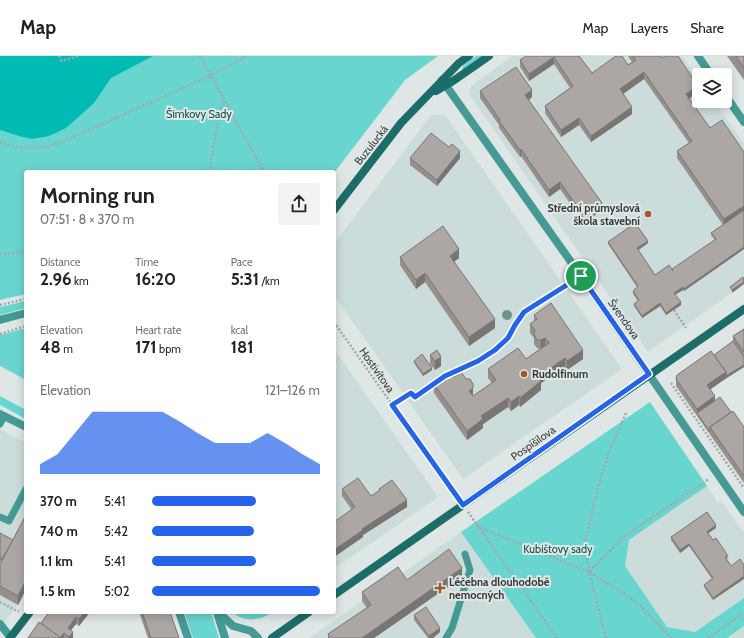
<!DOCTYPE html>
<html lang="en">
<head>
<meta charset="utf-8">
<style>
  :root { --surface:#fff; --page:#f2f2f2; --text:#222; --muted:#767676; --line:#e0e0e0; --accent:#2563eb }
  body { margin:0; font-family:Cabin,sans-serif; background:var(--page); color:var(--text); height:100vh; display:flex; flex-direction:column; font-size:15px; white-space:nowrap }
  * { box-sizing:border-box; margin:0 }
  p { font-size:13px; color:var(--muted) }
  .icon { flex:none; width:22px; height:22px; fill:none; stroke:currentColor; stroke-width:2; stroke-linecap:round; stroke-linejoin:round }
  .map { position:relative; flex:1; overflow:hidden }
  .details { position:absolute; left:24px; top:114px; width:312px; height:444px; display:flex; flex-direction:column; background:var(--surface); border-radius:4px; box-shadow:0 2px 10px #0003 }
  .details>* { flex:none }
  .tools { position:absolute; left:692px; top:12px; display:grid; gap:8px }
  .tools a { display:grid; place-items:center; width:40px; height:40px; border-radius:4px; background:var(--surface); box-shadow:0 2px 10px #0003; font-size:20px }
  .pin { position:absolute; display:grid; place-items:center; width:34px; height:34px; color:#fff; margin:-17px; border:2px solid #fff; border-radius:50%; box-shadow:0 1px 4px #0007 }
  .round { display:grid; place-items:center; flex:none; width:42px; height:42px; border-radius:4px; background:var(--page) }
  .overview { display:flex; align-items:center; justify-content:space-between; height:68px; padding:0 16px }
  h1 { font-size:22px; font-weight:700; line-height:30px }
  .figures { display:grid; grid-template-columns:repeat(3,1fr); gap:6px; height:68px; padding:4px 16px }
  .figures div { display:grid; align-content:center }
  .figures b { font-size:17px; font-weight:700 }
  .figures small { font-size:11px; font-weight:400 }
  .figures p { font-size:11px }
  .chart { height:112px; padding:8px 16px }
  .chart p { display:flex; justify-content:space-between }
  .chart svg { width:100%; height:72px; margin-top:4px; fill:var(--accent); opacity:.7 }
  ul { padding:0 16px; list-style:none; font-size:13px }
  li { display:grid; grid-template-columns:64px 48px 1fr; align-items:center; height:30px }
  li i { height:10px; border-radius:5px; background:var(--accent) }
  header { display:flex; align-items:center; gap:24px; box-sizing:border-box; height:56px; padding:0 20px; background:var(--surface); border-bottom:1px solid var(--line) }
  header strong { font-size:19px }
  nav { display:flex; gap:22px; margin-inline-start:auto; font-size:14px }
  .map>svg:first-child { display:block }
  .built { fill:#ccdcdb }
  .green { fill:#69d5cf }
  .water { fill:#00bab4 }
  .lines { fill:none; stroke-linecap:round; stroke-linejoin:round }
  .path { stroke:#a2a7a7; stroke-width:2.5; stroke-dasharray:2 2; stroke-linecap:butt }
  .lane { stroke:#459a95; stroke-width:7 }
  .street { stroke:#459a95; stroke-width:8 }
  .secondary { stroke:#1c6c69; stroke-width:8 }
  .tree { fill:#6d9391 }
  .wall { fill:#95908d }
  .shaded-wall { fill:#797573 }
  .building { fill:#ada7a4; stroke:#797573 }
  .route-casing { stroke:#fff; stroke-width:8 }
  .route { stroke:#2563eb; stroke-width:5 }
  .poi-dot { fill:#9c572a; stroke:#dfe6e6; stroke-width:1.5 }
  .labels { text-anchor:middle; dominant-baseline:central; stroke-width:4; stroke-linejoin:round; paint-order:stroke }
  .park-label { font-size:11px; fill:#0f4f4c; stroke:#dfe6e6 }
  .street-label { font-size:11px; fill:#363939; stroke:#dfe6e6 }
  .poi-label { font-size:11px; font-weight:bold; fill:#363939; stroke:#dfe6e6; text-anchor:start }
</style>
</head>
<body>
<header>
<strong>Map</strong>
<nav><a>Map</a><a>Layers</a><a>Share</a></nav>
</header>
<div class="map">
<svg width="744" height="582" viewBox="0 0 744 582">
  <rect width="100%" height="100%" fill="#dfe6e6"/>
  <g class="built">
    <polygon points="512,0 682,0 699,24 699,45 714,45 744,88 744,228 648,296 469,38 471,30"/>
    <polygon points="431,59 445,59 622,313 463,423 334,239 334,188"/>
    <polygon points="334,293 438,441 334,513"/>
    <polygon points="0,373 26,387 26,538 0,572"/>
    <polygon points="707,430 718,447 721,445 744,477 744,542 695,576 667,571 625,510 629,484"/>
    <polygon points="461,476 536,582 309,582 368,541"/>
    <polygon points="744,570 744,582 727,582"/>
  </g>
  <g class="green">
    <polygon points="0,0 438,0 405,24 334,117 334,116 26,116 26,238 0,244"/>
    <polygon points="476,0 483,0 464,13 462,13 463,10"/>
    <polygon points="26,245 26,252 0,259 0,251"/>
    <polygon points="26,272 26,324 0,310 0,279"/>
    <polygon points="0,340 26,354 26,363 0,349"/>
    <polygon points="650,346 707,430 629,484 625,510 667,571 695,576 744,542 744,570 727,582 536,582 461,476"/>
    <polygon points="184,556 211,556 219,582 193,582"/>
    <path d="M232,556H273C259,565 245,567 232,556Z"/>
  </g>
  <polygon class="water" points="0,0 153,0 111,22 94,47 66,72 49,80 32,83 19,80 0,74"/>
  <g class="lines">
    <g class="path">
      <polyline points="59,0 62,5 79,0"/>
      <polyline points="200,0 264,116"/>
      <path d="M0,86C20,94 40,93 60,87L210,20L247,0"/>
      <polyline points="210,116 213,91 223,44"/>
      <polyline points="0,198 26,195"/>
      <polyline points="0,249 26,243"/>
      <polyline points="674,254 686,272"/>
      <polyline points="334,266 457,441"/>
      <polyline points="0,278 26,270"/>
      <polyline points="671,327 744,432"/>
      <polyline points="392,349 407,339"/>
      <polyline points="468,456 557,582"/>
      <polyline points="479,471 589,516 626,479 709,423"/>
      <polyline points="590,516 637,546 671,582"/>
      <polyline points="0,546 17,555 19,555"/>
      <polyline points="606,582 589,516 585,486 598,432 608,399 626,357"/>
      <polyline points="708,582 744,557"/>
    </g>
    <g class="lane">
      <polyline points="415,341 445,320 478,305 495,294 508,282 515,269 524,256 581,220"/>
      <polyline points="0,368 4,360"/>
      <polyline points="0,461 9,465 26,433"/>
      <polyline points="446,582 452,572 470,514 465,498"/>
    </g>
    <g class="street">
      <polyline points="698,0 711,19"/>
      <polyline points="442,24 581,220 744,456"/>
      <polyline points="725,39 744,66"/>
      <polyline points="0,264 26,257"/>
      <polyline points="0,358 26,371"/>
      <polyline points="179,556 188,582"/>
      <polyline points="217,556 225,582"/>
      <polyline points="218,556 233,570 251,575 258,582"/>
      <polyline points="0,568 11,582"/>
    </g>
    <g class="secondary">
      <polyline points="436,35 453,25 489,0"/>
      <polyline points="334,154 401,67 459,7 469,0"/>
      <polyline points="334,539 744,253"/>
      <polyline points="10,582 30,556"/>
      <polyline points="272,582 309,556"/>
    </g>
  </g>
  <circle class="tree" cx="507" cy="259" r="5"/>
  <g class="wall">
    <polygon points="579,0 592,17 628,9 632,6 628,0 661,0 698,36 690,42 744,193 684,235 683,234 675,239 681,249 666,259 660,250 642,262 634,250 634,248 638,245 633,238 633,235 637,231 608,188 608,186 648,187 638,194 655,219 672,214 715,184 711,179 711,177 723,169 677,102 677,95 689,87 644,23 623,38 632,58 591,86 579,69 561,81 545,57 545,50 570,32 554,8 529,25 520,11 520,4"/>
    <polygon points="727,0 744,0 744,24"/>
    <polygon points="480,35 532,41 529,44 602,154 584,167 560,133 549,141 521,100 520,101 499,72 499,69 480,42"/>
    <polygon points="449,91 460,102 437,130 410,109 410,102"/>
    <polygon points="400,201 459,202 454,206 495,272 469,290 425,226 416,233 400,209"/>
    <polygon points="534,259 583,303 567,314 565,311 541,327 541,334 520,351 519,349 511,355 508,351 483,368 483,372 467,384 434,337 434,328 454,321 473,337 473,340 492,327 488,322 488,313 526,303 540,293 537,292 534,288 534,282 530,277 530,268 534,265"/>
    <polygon points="744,273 744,311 710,333 715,345 731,356 744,371 744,427 676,330 676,323 714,299 733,285 733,280"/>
    <polygon points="430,299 441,310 435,314 430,308"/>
    <polygon points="414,305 432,314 423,320 414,307"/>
    <polygon points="342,433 371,440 379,435 379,433 407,451 363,479 363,481 334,501 334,466 352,454 342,440"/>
    <polygon points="26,459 26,533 18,549 0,539 0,508 1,505 0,505 0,477 13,484"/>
    <polygon points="716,472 708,477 713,484 728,502 726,503 713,544 704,531 704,529 712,523 689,490 680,497 671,484 671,481"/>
    <polygon points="462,521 374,582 328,582 328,578 367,552 362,545 362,536 407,524"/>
    <polygon points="49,556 90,556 79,570 76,568 71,574 73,582 28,582 41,567"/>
    <polygon points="139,556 170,556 179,582 148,582"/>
    <polygon points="414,559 440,576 433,582 428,582 414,564"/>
  </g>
  <g class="shaded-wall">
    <polygon points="554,1 554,8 529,25 529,18"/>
    <polygon points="644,16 644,23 620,40 620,33"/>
    <polygon points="698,30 698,36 686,45 686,38"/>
    <polygon points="532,34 532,41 525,46 525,39"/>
    <polygon points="632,51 632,58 591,86 591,80"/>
    <polygon points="579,62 579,69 561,81 561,74"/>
    <polygon points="521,93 521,100 520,101 520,94"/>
    <polygon points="460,95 460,102 437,130 437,124"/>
    <polygon points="560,126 560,133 549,141 549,134"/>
    <polygon points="602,147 602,154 584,167 584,160"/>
    <polygon points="744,150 744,157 724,170 724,163"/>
    <polygon points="648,185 648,187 637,195 637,192"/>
    <polygon points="744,191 744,193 684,235 684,233"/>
    <polygon points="459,193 459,202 450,209 450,200"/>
    <polygon points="425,217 425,226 416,233 416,224"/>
    <polygon points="744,226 744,228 732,237 732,234"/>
    <polygon points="683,231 683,234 674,239 674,237"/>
    <polygon points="681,246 681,249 666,259 666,257"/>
    <polygon points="660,247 660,250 642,262 642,260"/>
    <polygon points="495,263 495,272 469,290 469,281"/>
    <polygon points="545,282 545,291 541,293 541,284"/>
    <polygon points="583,294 583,303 567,314 567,305"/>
    <polygon points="441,301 441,310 435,314 435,305"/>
    <polygon points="565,302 565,311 541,327 541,334 520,351 520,342 538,321"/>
    <polygon points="744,309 744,311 726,322 707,336 707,329 726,316"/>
    <polygon points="432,312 432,314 423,320 423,318"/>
    <polygon points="473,328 473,341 469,335"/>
    <polygon points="519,340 519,349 511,355 511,346"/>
    <polygon points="715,340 715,347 697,357 697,360 697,353"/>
    <polygon points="508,342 508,351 483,368 483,372 467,384 467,375 481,360"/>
    <polygon points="407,444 407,451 363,479 363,481 334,501 334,494 362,473"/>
    <polygon points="716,469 716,472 707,478 707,476"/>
    <polygon points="689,488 689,490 680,497 680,494"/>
    <polygon points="462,512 462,521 374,582 362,582"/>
    <polygon points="744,520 744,523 713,544 713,542"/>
    <polygon points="26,524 26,533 18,549 18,540"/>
    <polygon points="85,556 90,556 79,570 79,563"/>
    <polygon points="76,561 76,568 68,578 68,572"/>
    <polygon points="440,572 440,576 433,582 429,582 429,580"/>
    <polygon points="73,576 73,582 69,582 69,581"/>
    <polygon points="64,577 64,582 60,582"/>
  </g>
  <g class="building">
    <polygon points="526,0 579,0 592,17 616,0 622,0 628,9 636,4 633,0 661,0 662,2 665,0 678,0 698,30 686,38 710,72 722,64 744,96 744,150 724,163 677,95 692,85 644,16 620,33 632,51 591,80 579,62 561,74 545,50 573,30 554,1 529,18 520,4"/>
    <polygon points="736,0 744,0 744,12"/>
    <polygon points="516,11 532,34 525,39 602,147 584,160 560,126 549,134 521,93 520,94 499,65 500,64 480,35"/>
    <polygon points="431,77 449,91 452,88 460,95 437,124 410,102"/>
    <polygon points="744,154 744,191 684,233 683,231 674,237 681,246 666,257 660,247 642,260 634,248 639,244 633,235 638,230 608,186 635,167 648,185 637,192 655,219 669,209 673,215 672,213 716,183 711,177"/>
    <polygon points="443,170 459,193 450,200 495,263 469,281 425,217 416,224 400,201"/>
    <polygon points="743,221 744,226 732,234 730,231"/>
    <polygon points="551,247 583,294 567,305 565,302 538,321 541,325 520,342 519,340 511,346 508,342 481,360 483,363 467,375 434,328 451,317 454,321 461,316 466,323 470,323 473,328 473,332 469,335 473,340 496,324 488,313 518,292 526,303 549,287 545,282 541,284 537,284 534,279 535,274 530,268 537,263 534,259"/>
    <polygon points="744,273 744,296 733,280"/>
    <polygon points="733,285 744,301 744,309 726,320 726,316 714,299"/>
    <polygon points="437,294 441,301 435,305 430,299"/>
    <polygon points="711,295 726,316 707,329 715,340 697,353 676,323 677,319"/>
    <polygon points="422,298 432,312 423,318 414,305"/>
    <polygon points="720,341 731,356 710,371 710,376 697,357"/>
    <polygon points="733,355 744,371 744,420 710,371"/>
    <polygon points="358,422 371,440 380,434 379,433 392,424 407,444 362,473 363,474 334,494 334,466 355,451 342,433"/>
    <polygon points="707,456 716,469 707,476 713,484 716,482 728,500 725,501 731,510 740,503 744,509 744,520 713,542 704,529 713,522 689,488 680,494 671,481"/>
    <polygon points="26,459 26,524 18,540 0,530 0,508"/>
    <polygon points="0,477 13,484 2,503 0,502"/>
    <polygon points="449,493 462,512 362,582 330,582 328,578 371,549 362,536 398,511 407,524"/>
    <polygon points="426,551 440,572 429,580 414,559"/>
    <polygon points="49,556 85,556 79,563 76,561 68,572 73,576 69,581 64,577 60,582 41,567"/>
    <polygon points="142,556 170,556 179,582 151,582"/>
    <polygon points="39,566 60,581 59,582 28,582"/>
  </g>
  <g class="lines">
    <defs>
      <polygon id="route" points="581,220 649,318 463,449 392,349 411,337 415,341 445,320 478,305 495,294 508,282 515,269 524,256"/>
    </defs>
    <use href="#route" class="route-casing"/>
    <use href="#route" class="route"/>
  </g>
  <g class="poi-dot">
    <circle cx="648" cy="158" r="4"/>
    <circle cx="524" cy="318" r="4"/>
    <path d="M438 526h4v4h4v4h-4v4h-4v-4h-4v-4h4z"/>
  </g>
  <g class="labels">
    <g class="park-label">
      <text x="199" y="58">Šimkovy Sady</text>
      <text x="558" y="493">Kubištovy sady</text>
    </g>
    <g class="street-label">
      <text transform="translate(371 89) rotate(-52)">Buzulucká</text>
      <text transform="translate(624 263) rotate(55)">Švendova</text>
      <text transform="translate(377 314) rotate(55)">Hostivítova</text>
      <text transform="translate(533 387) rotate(-35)">Pospíšilova</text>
    </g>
    <g class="poi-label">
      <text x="640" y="152" text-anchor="end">Střední průmyslová<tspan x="640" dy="13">škola stavební</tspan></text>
      <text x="532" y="318">Rudolfinum</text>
      <text x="449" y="526">Léčebna dlouhodobě<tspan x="449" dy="13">nemocných</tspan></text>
    </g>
  </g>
</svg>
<div class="tools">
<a><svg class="icon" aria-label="layers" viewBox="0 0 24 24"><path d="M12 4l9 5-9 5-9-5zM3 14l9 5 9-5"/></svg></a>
</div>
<div class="pin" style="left:581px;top:220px;background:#1e9e55"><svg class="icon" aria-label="arrive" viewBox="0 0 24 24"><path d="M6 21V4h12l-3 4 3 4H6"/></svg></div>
<section class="details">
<div class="overview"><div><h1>Morning run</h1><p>07:51 · 8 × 370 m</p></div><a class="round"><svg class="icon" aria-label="share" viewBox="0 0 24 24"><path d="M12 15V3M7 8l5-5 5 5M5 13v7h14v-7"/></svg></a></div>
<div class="figures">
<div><p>Distance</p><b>2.96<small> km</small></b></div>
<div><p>Time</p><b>16:20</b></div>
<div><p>Pace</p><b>5:31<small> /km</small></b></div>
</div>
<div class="figures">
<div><p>Elevation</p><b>48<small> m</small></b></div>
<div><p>Heart rate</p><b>171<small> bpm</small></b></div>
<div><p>kcal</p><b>181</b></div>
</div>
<div class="chart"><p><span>Elevation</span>121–126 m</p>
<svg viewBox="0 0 160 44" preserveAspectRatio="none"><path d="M0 44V38L10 32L20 19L30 6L40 6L50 6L60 6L70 6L80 12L90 19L100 25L110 25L120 25L130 19L140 25L150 32L160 38V44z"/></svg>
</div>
<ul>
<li><b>370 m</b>5:41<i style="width:62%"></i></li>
<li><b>740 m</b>5:42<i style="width:61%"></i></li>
<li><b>1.1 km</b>5:41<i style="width:62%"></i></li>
<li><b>1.5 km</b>5:02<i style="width:100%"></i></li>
</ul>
</section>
</div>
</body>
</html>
